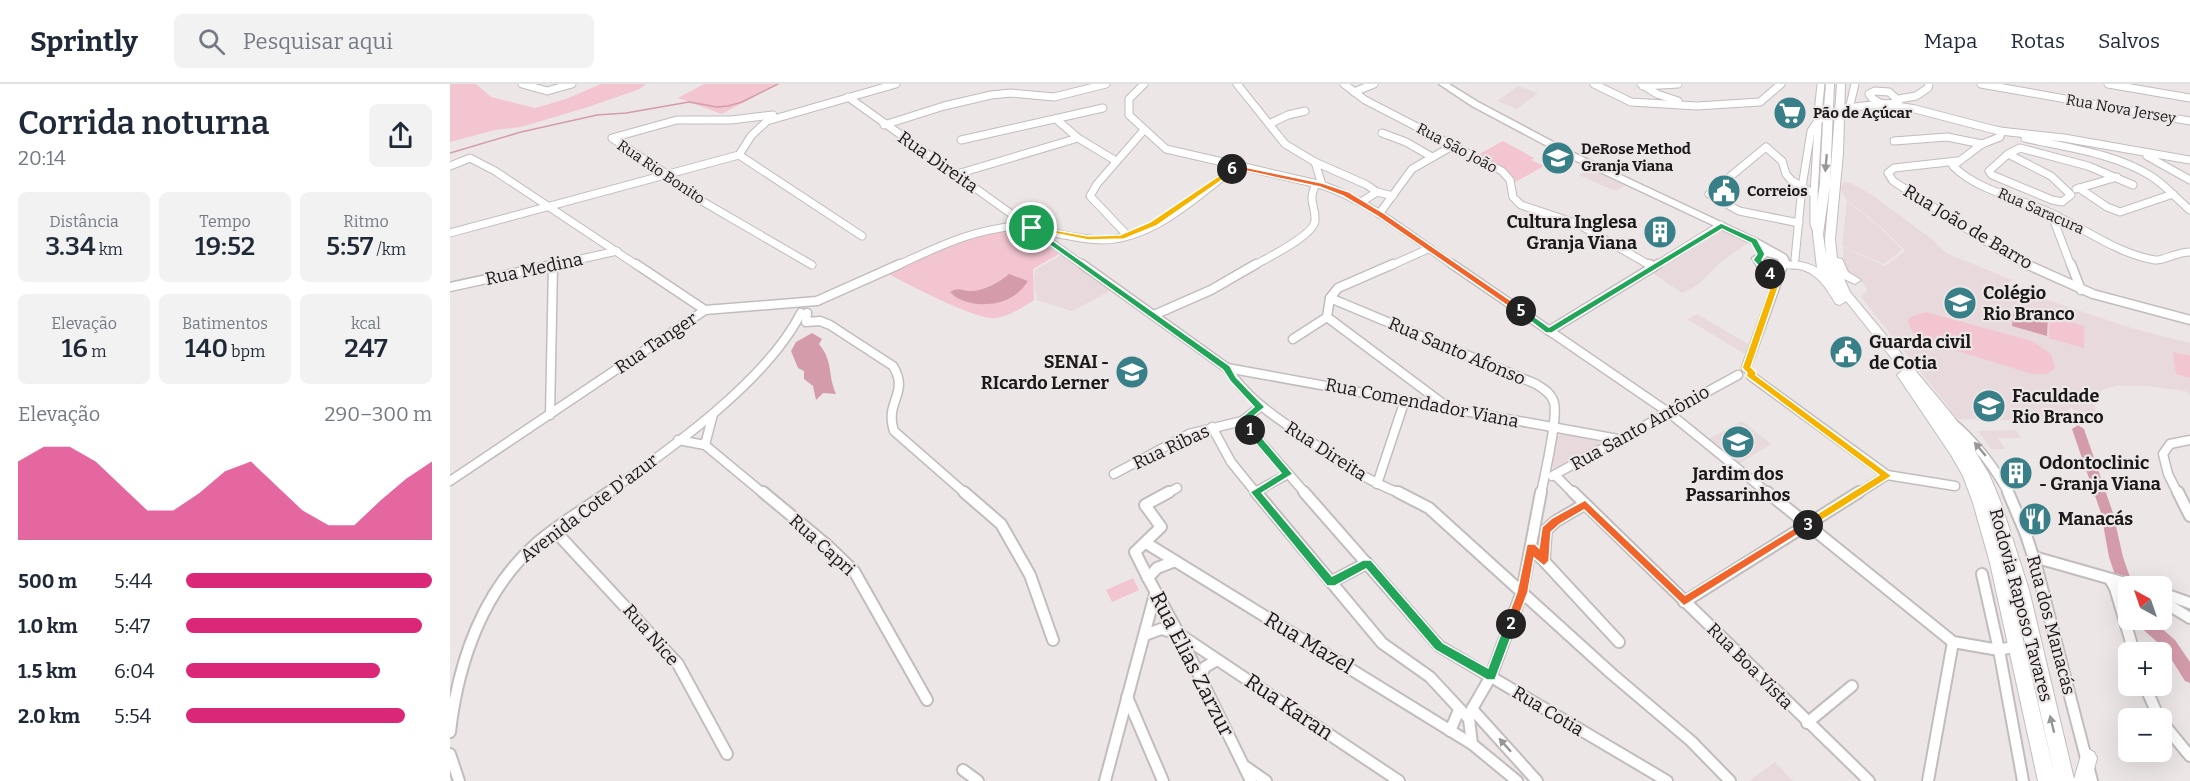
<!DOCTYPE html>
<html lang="pt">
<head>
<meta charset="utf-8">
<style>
  :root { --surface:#fff; --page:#f2f2f3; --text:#1f2937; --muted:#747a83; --line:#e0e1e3; --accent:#db2777 }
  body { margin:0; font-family:Bitter,serif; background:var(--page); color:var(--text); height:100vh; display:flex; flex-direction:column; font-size:22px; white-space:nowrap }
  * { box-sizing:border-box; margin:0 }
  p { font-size:20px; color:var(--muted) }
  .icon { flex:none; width:33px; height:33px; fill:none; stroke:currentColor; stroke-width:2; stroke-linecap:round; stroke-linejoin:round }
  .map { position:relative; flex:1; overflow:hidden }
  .panel { display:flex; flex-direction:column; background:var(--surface); width:450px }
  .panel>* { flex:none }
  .needle { width:39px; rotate:320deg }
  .fabs { position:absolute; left:1668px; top:492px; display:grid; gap:12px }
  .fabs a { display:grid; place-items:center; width:54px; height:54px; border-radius:9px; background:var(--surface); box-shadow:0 6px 24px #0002; font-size:30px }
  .pin { position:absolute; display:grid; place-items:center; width:51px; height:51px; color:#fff; margin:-26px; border:3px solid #fff; border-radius:50%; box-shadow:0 2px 6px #0007 }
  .km { position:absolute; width:30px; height:30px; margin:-15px; border-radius:50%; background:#222; color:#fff; font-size:16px; line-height:30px; text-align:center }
  .round { display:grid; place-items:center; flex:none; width:63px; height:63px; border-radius:9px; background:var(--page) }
  .headline { display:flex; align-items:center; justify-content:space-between; height:102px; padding:0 18px }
  h1 { font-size:33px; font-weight:600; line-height:45px }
  .figures { display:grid; grid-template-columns:repeat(3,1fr); gap:9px; height:102px; padding:6px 18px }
  .figures div { display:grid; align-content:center; border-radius:9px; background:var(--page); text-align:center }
  .figures b { font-size:26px; font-weight:600 }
  .figures small { font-size:16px; font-weight:400 }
  .figures p { font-size:16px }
  .chart { height:168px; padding:12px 18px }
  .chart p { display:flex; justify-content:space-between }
  .chart svg { width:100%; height:108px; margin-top:6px; fill:var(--accent); opacity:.7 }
  ul { padding:0 18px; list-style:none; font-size:20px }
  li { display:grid; grid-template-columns:96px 72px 1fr; align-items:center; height:45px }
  li i { height:15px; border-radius:8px; background:var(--accent) }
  header { display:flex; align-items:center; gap:36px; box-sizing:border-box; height:84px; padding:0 30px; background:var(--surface); border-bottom:2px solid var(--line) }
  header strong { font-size:28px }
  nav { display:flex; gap:33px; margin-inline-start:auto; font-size:21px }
  .search { width:420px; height:54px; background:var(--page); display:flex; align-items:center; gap:15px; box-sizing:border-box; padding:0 21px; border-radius:9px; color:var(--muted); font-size:22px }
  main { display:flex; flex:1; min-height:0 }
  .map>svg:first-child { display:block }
  .built { fill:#e8d9dc }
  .green { fill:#f2c5d0 }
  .water { fill:#d49caa }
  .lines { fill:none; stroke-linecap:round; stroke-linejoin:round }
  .stream { stroke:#d49caa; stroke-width:1.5 }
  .river { fill:#d49caa; fill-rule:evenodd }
  .minor-far2-casing { stroke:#c2bcbd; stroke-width:9 }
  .minor-far1-casing { stroke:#c2bcbd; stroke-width:11 }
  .minor-casing { stroke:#c2bcbd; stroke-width:14 }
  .major-casing { stroke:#c2bcbd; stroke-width:3 }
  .highway-casing { stroke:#c2bcbd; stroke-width:2 }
  .minor-far2 { stroke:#fff; stroke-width:7 }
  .minor-far1 { stroke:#fff; stroke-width:8 }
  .minor { stroke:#fff; stroke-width:10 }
  .major { fill:#fff; fill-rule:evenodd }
  .highway { fill:#fff; fill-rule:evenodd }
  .oneway { fill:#989798 }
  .split-1 { fill:#22a559; stroke:#fff; stroke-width:1.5 }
  .split-2 { fill:#22a559; stroke:#fff; stroke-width:1.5 }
  .split-3 { fill:#f0652b; stroke:#fff; stroke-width:1.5 }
  .split-4 { fill:#f5b400; stroke:#fff; stroke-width:1.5 }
  .split-5 { fill:#22a559; stroke:#fff; stroke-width:1.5 }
  .split-6 { fill:#f0652b; stroke:#fff; stroke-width:1.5 }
  .split-7 { fill:#f5b400; stroke:#fff; stroke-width:1.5 }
  .labels { text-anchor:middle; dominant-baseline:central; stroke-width:4.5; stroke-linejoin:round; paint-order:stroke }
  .far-street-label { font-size:15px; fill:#1a1819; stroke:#ece6e7 }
  .far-poi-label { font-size:15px; font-weight:bold; fill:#1a1819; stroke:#ece6e7; text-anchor:start }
  .street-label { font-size:18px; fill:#1a1819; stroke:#ece6e7 }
  .poi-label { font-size:18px; font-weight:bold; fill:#1a1819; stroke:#ece6e7; text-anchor:start }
  .near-street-label { font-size:21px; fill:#1a1819; stroke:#ece6e7 }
</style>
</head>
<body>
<header>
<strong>Sprintly</strong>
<div class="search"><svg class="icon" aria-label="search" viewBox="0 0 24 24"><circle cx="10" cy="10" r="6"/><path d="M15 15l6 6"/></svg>Pesquisar aqui</div>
<nav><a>Mapa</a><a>Rotas</a><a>Salvos</a></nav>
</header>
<main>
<section class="panel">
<div class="headline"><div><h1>Corrida noturna</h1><p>20:14</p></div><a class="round"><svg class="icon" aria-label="share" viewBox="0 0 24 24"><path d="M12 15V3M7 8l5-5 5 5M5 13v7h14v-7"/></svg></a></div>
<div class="figures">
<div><p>Distância</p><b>3.34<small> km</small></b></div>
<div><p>Tempo</p><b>19:52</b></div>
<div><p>Ritmo</p><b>5:57<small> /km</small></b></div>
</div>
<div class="figures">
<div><p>Elevação</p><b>16<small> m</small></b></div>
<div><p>Batimentos</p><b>140<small> bpm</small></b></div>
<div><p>kcal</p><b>247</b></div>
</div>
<div class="chart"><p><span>Elevação</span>290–300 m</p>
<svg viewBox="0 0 160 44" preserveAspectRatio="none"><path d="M0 44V12L10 6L20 6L30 12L40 22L50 32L60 32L70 25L80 16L90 12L100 22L110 32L120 38L130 38L140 28L150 19L160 12V44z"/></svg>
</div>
<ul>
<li><b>500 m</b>5:44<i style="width:100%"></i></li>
<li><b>1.0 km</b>5:47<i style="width:96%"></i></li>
<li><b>1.5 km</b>6:04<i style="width:79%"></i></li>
<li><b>2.0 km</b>5:54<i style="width:89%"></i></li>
</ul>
</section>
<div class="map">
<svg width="1740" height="697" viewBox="0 0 1740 697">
  <rect width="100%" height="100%" fill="#ece6e7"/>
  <g class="built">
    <polygon points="1068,2 1088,9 1067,25 1047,17"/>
    <polygon points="1139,86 1146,87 1175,102 1165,107 1129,91"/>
    <polygon points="1394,98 1401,99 1425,113 1483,156 1496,169 1562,196 1556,202 1681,244 1740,259 1740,311 1735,307 1696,302 1666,302 1651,306 1651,313 1644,315 1647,337 1621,324 1601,337 1508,335 1411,213 1417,206 1413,199 1394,187 1393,163 1435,182 1455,167 1432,144 1397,116 1390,105"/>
    <polygon points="1397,117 1429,143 1452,166 1434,180 1392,162"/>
    <polygon points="1271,145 1299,158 1271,178 1249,200 1232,209 1198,186"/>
    <polygon points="611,171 660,207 622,227 587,216 584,200 585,186"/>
    <polygon points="1247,230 1298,260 1295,270 1237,235"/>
    <polygon points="1292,337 1321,360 1287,381 1256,356"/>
    <polygon points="1566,346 1571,354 1548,354 1555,365 1541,365 1528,347"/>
    <polygon points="1116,350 1147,357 1150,360 1104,384 1097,379 1103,353"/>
    <polygon points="1325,678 1343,697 1299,697"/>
  </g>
  <g class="green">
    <polygon points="0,0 26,0 41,13 85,24 116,15 151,0 196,0 190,5 138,23 71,43 45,46 0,58"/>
    <polygon points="254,0 327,0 272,30 228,14"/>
    <polygon points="1053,57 1084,74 1081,76 1094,82 1060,101 1059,93 1026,72"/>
    <path d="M571,145L609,170L583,185L584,216C572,223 559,233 545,234C528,237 455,199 437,189L480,168L484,169L536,148Z"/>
    <polygon points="1476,228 1582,257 1601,270 1605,284 1597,290 1582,290 1472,256 1463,248 1458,239 1460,233"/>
    <polygon points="1600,232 1634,242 1634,264 1599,254"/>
    <polygon points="1723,268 1740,272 1740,294 1726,290"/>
    <polygon points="683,494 689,506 662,518 656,506"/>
  </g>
  <g class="water">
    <path d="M559,190L578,197C573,204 568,210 560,214C545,223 513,223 500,208C508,203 511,206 519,207C532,208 550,198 559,190Z"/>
    <polygon points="1565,221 1598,230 1597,252 1562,242"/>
    <path d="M362,249L372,255L369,260C384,279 377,289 386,310L373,309L366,316L363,302L354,295V287L348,284L341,267L346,258Z"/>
  </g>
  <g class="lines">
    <polyline class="stream" points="0,69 71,48 147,31 176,29 239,18 267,23 278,22 292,18 328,0"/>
    <g class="river">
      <polygon points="1628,341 1634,345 1663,429 1673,473 1683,502 1678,502 1678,515 1673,513 1671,509 1659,473 1651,429 1622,345"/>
      <polygon points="1685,536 1702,536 1725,556 1740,578 1740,599 1735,597 1715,565 1687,540"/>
    </g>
    <defs>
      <g id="minor-far2">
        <polyline points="72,0 97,7 122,0"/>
        <path d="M694,0L679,15V31L716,65L872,101C921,118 962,153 1004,182"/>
        <polyline points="787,0 835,60 865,78 872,101"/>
        <polyline points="894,0 915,16 1052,87 1060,96 1063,113 1071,121 1128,140 1201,182"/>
        <polyline points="1144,0 1181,18 1247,22 1310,18 1331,0"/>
        <polyline points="1191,0 1207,10 1228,17"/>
        <polyline points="1531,0 1740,37"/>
        <polyline points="1658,0 1740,14"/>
        <polyline points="1193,2 1228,0"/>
        <path d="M1425,7L1439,8L1449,17C1438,22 1426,21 1419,10Z"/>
        <polyline points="904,8 924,0"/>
        <polyline points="398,13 634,182"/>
        <polyline points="1449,15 1466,12 1478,4 1479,0"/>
        <polyline points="1436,20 1465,25 1553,48"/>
        <polyline points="1397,24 1430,20"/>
        <polyline points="323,31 281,36 227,36 162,54 218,91 231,104 245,113 362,181"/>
        <polyline points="1388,32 1400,21 1405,0"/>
        <polyline points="606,35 628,54 666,77"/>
        <polyline points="819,40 838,31 855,27"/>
        <polyline points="434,41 494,22 541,11 561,9 604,13 656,0"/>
        <polyline points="932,49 956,58 982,73"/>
        <path d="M1575,54C1617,64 1664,69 1701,92C1715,101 1727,115 1740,126"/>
        <polyline points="511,56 653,24"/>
        <polyline points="1444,57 1497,53 1532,60"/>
        <polygon points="1558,70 1601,92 1621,111 1612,118 1602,116 1542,91 1539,87"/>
        <polyline points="1558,70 1570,64 1638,82 1683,101"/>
        <polyline points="289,71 412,152"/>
        <polyline points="1697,72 1740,96"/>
        <path d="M1740,76L1614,54L1550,47V53L1532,60L1503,82C1528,107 1569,114 1601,129C1635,145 1668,170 1705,176C1713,177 1727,168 1740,168"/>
        <polyline points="1507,77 1444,84 1438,89 1443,97 1554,169 1579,182"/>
        <polyline points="865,78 917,101 927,108"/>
        <polyline points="0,82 20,74 45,87 188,182"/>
        <polyline points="507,90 628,54"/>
        <polyline points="1629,104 1657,123 1670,128 1723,110"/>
        <polyline points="1626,105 1667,93"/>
        <polyline points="1364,110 1368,40"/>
        <polyline points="911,118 927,108 943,112"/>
        <polyline points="1601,129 1621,182"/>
        <polyline points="929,130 962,85 1004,61"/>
        <polyline points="1349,139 1289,127 1259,110 1316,63 1332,77 1336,90 1341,96 1364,110 1364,140 1368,150"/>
        <path d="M584,145C607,149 630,156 653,156C703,155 748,112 785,83"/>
        <polyline points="0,149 289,71 301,52 317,37 446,0"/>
        <polyline points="677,151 640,112 647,100 694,46"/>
        <polyline points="1345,175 1352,103 1361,47 1367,39 1371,0"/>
        <polyline points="99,182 167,167"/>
        <path d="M446,182C494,160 523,145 576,141"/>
        <path d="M803,182C817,174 863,152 865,137C866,121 857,118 866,100"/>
        <polyline points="940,182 980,164"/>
        <polyline points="1205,182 1271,141"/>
      </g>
      <g id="minor-far1">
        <polyline points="186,180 255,226"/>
        <path d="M632,180L777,284C798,317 829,335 860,357C890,378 917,397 952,410"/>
        <polyline points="943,180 888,204 880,214 877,233 1000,325"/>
        <polyline points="1002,180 1218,328 1319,410"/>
        <polyline points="1199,180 1204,183"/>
        <polyline points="1576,180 1643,210 1740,236"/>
        <polyline points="1621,180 1631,206"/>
        <polyline points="0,203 106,180"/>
        <path d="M880,214L1086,300C1093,305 1100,308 1103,316C1110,328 1094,393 1091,410"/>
        <path d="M357,229L356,238L370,237L380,241L443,282C460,310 434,317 444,347L516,410"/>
        <polyline points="704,231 761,206 806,180"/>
        <polyline points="1099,247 1208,180"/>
        <polyline points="843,255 877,233"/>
        <polyline points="777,284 1168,355"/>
        <polyline points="1296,284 1332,184"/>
        <polyline points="1301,292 1437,391 1505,402"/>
        <polyline points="100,331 103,181"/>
        <polyline points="792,337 856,410"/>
        <path d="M1503,339C1527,360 1544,382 1559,410"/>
        <polyline points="762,343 781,378 807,410"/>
        <polyline points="228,356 255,361 314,410"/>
        <polyline points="255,361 263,330"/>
        <polyline points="664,390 739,350 792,337 810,323"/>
        <polyline points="1105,391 1124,410"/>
        <polyline points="1102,392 1288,291"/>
        <polyline points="0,397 255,226 367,217 450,180"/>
        <polyline points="927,400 955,316"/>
        <polyline points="805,408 838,390"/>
        <path d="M156,410C219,366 316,298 351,229"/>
        <polyline points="716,410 727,404"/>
        <polyline points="1407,410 1437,391"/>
        <polyline points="1728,410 1718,390 1713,370 1720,360 1740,356"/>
      </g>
      <g id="minor">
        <polyline points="313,408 378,462 404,487 477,616"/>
        <polyline points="514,408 551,440 580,491 603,556"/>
        <polyline points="806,408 932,559 980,593 1019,635"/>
        <polyline points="854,408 989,562 1217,697"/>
        <polyline points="948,408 979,424 1162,590 1241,657 1280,697"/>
        <polyline points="1123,408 1419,697"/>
        <polyline points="1317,408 1503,558 1549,566 1567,562"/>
        <polyline points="1558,408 1575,448 1586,481 1642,697"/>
        <polyline points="1728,408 1740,432"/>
        <polyline points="104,446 228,580 277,670"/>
        <polyline points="696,459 1022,660 1067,697"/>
        <polyline points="1081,463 1169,558"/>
        <polyline points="1584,473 1686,502"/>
        <polyline points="725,477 707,484 698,494 729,550 801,697"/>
        <polyline points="1094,477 1096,446 1106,437 1135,420"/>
        <polyline points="1532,490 1549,566 1573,697"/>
        <polyline points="698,494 685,468 711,443 695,421 719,408"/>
        <polyline points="1660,495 1665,504 1684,568"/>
        <polyline points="881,498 917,479"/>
        <polyline points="1712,509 1740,519"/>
        <polyline points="1712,517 1740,534"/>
        <polyline points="1234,518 1409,408"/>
        <polyline points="695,551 711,545 729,550 949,697"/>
        <polyline points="749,595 755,583 767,576"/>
        <polyline points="1695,602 1709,634"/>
        <polyline points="677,613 713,697"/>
        <polyline points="1022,625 1087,697"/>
        <polyline points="1712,638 1740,672"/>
        <polyline points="1357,639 1402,602"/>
        <polyline points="1000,647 1009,626"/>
        <path d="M0,648C8,578 33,506 87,459C109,440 135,425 159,408"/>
        <polyline points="1022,660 1019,635 1022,625 1041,592 1072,508 1091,408"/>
        <polyline points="0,670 9,697"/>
        <polyline points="796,683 816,697"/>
        <polyline points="513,686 528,697"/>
        <polyline points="655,697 705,510"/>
        <polyline points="1478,697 1503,558"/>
      </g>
      <path id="major" d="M989,0H999L1028,18L1124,69L1307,155L1336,171L1341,181L1325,188L1308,184L1302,174L1313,167L1301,159L1118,73L1022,22ZM1317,172L1328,175L1330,180L1324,182L1316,180L1313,175Z"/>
      <path id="highway" d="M1376,0H1384L1380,98L1387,0H1395L1393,69L1385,155L1387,174L1392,175L1398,188L1411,196L1405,200L1394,195L1400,208L1504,333L1539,390L1551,419L1579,506L1624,695L1632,668L1638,665L1644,668L1647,674L1641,697H1588L1540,479L1523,419L1513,392L1501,371L1447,291L1452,287L1396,217L1390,221L1386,220C1377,206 1370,192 1353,186C1345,183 1337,187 1330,181C1340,174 1357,178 1367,184L1363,150L1370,99L1373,37L1368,44L1360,42L1374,23ZM1380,101L1375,155L1376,172L1373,150ZM1557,487L1563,506L1605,693Z"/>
    </defs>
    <use href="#minor-far2" class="minor-far2-casing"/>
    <use href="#minor-far1" class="minor-far1-casing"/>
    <use href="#minor" class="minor-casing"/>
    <use href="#major" class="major-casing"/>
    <use href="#highway" class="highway-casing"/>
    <use href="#minor-far2" class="minor-far2"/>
    <use href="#minor-far1" class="minor-far1"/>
    <use href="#minor" class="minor"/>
    <use href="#major" class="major"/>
    <use href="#highway" class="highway"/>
  </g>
  <defs><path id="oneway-solid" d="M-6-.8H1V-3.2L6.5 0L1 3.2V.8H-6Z" transform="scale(1.5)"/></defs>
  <g class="oneway">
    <use href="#oneway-solid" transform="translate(1376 79) rotate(95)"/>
    <use href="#oneway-solid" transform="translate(1530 365) rotate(-130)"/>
    <use href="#oneway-solid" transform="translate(1602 640) rotate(-104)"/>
    <use href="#oneway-solid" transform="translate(1055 661) rotate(-132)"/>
  </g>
  <polygon class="split-1" points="582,142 780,282 786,293 815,323 798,337 804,346 803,348 796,348 787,337 804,323 780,297 773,286 579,146 579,143"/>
  <polygon class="split-2" points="800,342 803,343 843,390 812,409 882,492 913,476 921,476 993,559 1038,584 1056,536 1065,536 1066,540 1045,596 1037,596 985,566 916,485 885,502 877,502 800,408 831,389 796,348 796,343"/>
  <polygon class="split-3" points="1135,416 1235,511 1354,438 1361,438 1363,441 1234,522 1134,426 1110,440 1101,448 1099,477 1094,482 1084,474 1078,508 1066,540 1065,543 1056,543 1055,540 1067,508 1077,460 1085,460 1089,464 1092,443 1102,434"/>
  <polygon class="split-4" points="1320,187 1330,198 1301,283 1306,288 1306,291 1442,392 1358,445 1354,444 1354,438 1429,391 1296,292 1297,289 1292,284 1322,198 1316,190"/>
  <polygon class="split-5" points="1271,139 1307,155 1315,170 1312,176 1323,188 1323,191 1317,191 1303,176 1307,170 1301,159 1272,145 1102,249 1096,249 1067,227 1074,225 1099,243"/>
  <polygon class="split-6" points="785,81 872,99 899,108 932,128 1076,227 1068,229 927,132 893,112 870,103 787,85 780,87 780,84"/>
  <polygon class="split-7" points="782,83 785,87 706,142 674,155 638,156 578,144 582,142 638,152 670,151 700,138"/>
  <defs>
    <symbol id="supermarket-disc" viewBox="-11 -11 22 22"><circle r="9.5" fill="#387f88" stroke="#ece6e7"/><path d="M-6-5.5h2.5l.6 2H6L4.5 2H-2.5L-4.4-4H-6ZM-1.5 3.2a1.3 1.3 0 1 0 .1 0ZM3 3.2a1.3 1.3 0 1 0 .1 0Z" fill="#fff"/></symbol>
    <symbol id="university-disc" viewBox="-11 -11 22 22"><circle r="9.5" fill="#387f88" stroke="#ece6e7"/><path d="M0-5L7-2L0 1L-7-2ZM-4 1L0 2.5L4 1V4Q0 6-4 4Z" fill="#fff"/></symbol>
    <symbol id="civic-disc" viewBox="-11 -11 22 22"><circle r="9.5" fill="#387f88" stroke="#ece6e7"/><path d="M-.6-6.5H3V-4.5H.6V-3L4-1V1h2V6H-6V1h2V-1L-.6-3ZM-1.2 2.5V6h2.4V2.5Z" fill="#fff"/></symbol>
    <symbol id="building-disc" viewBox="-11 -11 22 22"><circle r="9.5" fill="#387f88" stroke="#ece6e7"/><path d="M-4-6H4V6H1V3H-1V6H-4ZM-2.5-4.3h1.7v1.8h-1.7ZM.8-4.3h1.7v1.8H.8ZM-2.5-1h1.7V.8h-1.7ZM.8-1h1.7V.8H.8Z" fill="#fff"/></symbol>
    <symbol id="school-disc" viewBox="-11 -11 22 22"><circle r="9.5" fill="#387f88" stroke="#ece6e7"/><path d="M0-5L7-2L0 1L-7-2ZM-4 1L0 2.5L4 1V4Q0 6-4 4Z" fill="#fff"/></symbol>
    <symbol id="restaurant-disc" viewBox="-11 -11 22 22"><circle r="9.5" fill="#387f88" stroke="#ece6e7"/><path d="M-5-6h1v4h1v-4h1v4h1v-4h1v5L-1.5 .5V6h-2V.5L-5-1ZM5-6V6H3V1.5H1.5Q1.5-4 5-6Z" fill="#fff"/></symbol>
  </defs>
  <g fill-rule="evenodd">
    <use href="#supermarket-disc" x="1321" y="10" width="38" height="38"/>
    <use href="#university-disc" x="1089" y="55" width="38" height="38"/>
    <use href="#civic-disc" x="1255" y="88" width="38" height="38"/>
    <use href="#building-disc" x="1191" y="129" width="38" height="38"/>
    <use href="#school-disc" x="1491" y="200" width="38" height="38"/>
    <use href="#civic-disc" x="1377" y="249" width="38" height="38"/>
    <use href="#university-disc" x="663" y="269" width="38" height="38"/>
    <use href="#university-disc" x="1520" y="303" width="38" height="38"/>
    <use href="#school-disc" x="1269" y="339" width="38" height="38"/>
    <use href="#building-disc" x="1547" y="370" width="38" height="38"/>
    <use href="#restaurant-disc" x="1566" y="416" width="38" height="38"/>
  </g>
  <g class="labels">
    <g class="far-street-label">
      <text transform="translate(1671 25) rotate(10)">Rua Nova Jersey</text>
      <text transform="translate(1007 64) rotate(28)">Rua São João</text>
      <text transform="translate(211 88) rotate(34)">Rua Rio Bonito</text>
      <text transform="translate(1591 127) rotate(24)">Rua Saracura</text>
    </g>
    <g class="far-poi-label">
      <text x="1363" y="29">Pão de Açúcar</text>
      <text x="1131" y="65">DeRose Method<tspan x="1131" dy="17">Granja Viana</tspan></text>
      <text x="1297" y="107">Correios</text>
    </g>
    <g class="street-label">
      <text transform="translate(488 78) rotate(35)">Rua Direita</text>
      <text transform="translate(1518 143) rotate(31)">Rua João de Barro</text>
      <text transform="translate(84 185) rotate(-12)">Rua Medina</text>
      <text transform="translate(206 259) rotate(-34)">Rua Tanger</text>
      <text transform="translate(1007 267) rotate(23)">Rua Santo Afonso</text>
      <text transform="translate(972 319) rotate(11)">Rua Comendador Viana</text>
      <text transform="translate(1190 344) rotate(-29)">Rua Santo Antônio</text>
      <text transform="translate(721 363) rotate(-25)">Rua Ribas</text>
      <text transform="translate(876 367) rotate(33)">Rua Direita</text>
      <text transform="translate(139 424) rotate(-37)">Avenida Cote D'azur</text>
      <text transform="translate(372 461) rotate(42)">Rua Capri</text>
      <text transform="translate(1571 521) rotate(75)">Rodovia Raposo Tavares</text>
      <text transform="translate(1601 541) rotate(75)">Rua dos Manacás</text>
      <text transform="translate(201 551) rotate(49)">Rua Nice</text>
      <text transform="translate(1300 582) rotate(45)">Rua Boa Vista</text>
      <text transform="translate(1098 627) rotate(31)">Rua Cotia</text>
    </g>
    <g class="poi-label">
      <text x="1187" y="138" text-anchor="end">Cultura Inglesa<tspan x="1187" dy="21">Granja Viana</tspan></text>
      <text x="1533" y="209">Colégio<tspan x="1533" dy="21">Rio Branco</tspan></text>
      <text x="1419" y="258">Guarda civil<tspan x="1419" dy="21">de Cotia</tspan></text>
      <text x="659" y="278" text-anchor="end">SENAI -<tspan x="659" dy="21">RIcardo Lerner</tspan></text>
      <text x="1562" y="312">Faculdade<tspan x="1562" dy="21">Rio Branco</tspan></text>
      <text x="1589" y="379">Odontoclinic<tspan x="1589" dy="21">- Granja Viana</tspan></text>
      <text x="1288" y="390" text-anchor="middle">Jardim dos<tspan x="1288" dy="21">Passarinhos</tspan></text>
      <text x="1608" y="435">Manacás</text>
    </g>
    <g class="near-street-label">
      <text transform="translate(859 559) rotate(31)">Rua Mazel</text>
      <text transform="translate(742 580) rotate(63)">Rua Elias Zarzur</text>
      <text transform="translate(839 623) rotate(34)">Rua Karan</text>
    </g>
  </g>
</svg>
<div class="fabs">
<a><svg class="needle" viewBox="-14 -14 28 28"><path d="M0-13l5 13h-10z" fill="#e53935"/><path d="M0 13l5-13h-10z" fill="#747a83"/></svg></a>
<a>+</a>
<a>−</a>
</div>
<div class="pin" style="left:582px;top:144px;background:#1e9e55"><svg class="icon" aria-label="arrive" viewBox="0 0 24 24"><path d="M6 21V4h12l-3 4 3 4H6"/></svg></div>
<b class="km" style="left:800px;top:346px">1</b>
<b class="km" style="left:1061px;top:540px">2</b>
<b class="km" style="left:1358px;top:441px">3</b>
<b class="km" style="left:1320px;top:190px">4</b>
<b class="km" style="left:1071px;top:227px">5</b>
<b class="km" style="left:782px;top:85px">6</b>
</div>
</main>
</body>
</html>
